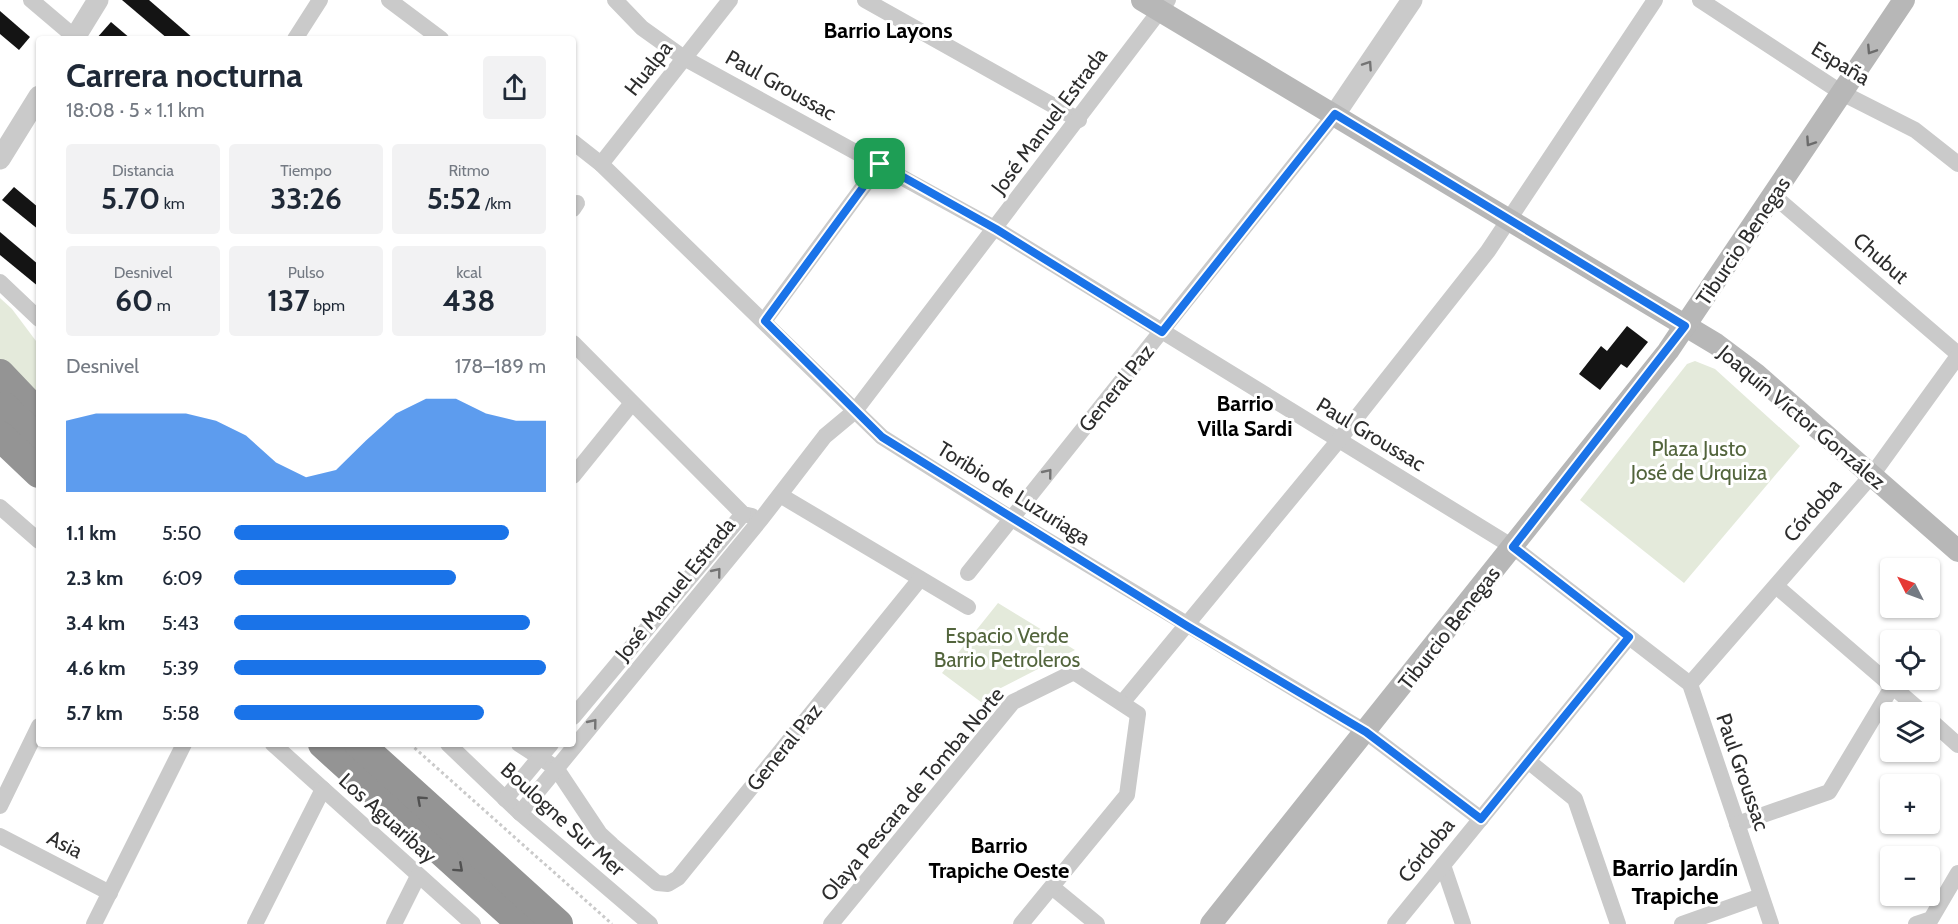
<!DOCTYPE html>
<html lang="es">
<head>
<meta charset="utf-8">
<style>
  :root { --surface:#fff; --page:#f2f2f3; --text:#1f2937; --muted:#747a83; --accent:#1a73e8 }
  body { margin:0; font-family:Cabin,sans-serif; background:var(--page); color:var(--text); height:100vh; display:flex; flex-direction:column; font-size:22px; white-space:nowrap }
  * { box-sizing:border-box; margin:0 }
  p { font-size:20px; color:var(--muted) }
  .icon { flex:none; width:33px; height:33px; fill:none; stroke:currentColor; stroke-width:2; stroke-linecap:round; stroke-linejoin:round }
  .map { position:relative; flex:1; overflow:hidden }
  .sheet { position:absolute; left:36px; top:36px; width:540px; height:711px; display:flex; flex-direction:column; background:var(--surface); border-radius:6px; box-shadow:0 2px 4px #0004 }
  .sheet>* { flex:none }
  .needle { width:39px; rotate:312deg }
  .fabs { position:absolute; left:1880px; top:558px; display:grid; gap:12px }
  .fabs a { display:grid; place-items:center; width:60px; height:60px; border-radius:6px; background:var(--surface); box-shadow:0 2px 4px #0004; font-size:30px }
  .pin { position:absolute; display:grid; place-items:center; width:51px; height:51px; color:#fff; margin:-26px; border-radius:12px; box-shadow:0 3px 9px #0006 }
  .round { display:grid; place-items:center; flex:none; width:63px; height:63px; border-radius:6px; background:var(--page) }
  .overview { display:flex; align-items:center; justify-content:space-between; height:102px; padding:0 30px }
  h1 { font-size:33px; font-weight:800; line-height:45px }
  .figures { display:grid; grid-template-columns:repeat(3,1fr); gap:9px; height:102px; padding:6px 30px }
  .figures div { display:grid; align-content:center; border-radius:6px; background:var(--page); text-align:center }
  .figures b { font-size:30px; font-weight:800 }
  .figures small { font-size:16px; font-weight:400 }
  .figures p { font-size:16px }
  .chart { height:168px; padding:12px 30px }
  .chart p { display:flex; justify-content:space-between }
  .chart svg { width:100%; height:108px; margin-top:6px; fill:var(--accent); opacity:.7 }
  ul { padding:0 30px; list-style:none; font-size:20px }
  li { display:grid; grid-template-columns:96px 72px 1fr; align-items:center; height:45px }
  li i { height:15px; border-radius:8px; background:var(--accent) }
  .map>svg:first-child { display:block }
  .green { fill:#e4eadb }
  .building { fill:#141414 }
  .lines { fill:none; stroke-linecap:round; stroke-linejoin:round }
  .path { stroke:#cacaca; stroke-width:3; stroke-dasharray:3 3; stroke-linecap:butt }
  .minor { stroke:#cacaca; stroke-width:16 }
  .tertiary { stroke:#cacaca; stroke-width:21 }
  .secondary { stroke:#b7b7b7; stroke-width:22 }
  .motorway { stroke:#949494; stroke-width:30 }
  .oneway { stroke:#6b6b6b }
  .oneway2 { stroke:#747474 }
  .oneway3 { stroke:#515151 }
  .route-casing { stroke:#fff; stroke-width:12 }
  .route { stroke:#1a73e8; stroke-width:8 }
  .labels { text-anchor:middle; dominant-baseline:central; stroke-width:6; stroke-linejoin:round; paint-order:stroke }
  .street-label { font-size:21px; fill:#2d2d2d; stroke:#fff }
  .park-label { font-size:21px; fill:#53653d; stroke:#fff }
  .neighbourhood-label { font-size:22px; font-weight:bold; fill:#000; stroke:#fff }
  .quarter-label { font-size:24px; font-weight:bold; fill:#000; stroke:#fff }
</style>
</head>
<body>
<div class="map">
<svg width="1958" height="924" viewBox="0 0 1958 924">
  <rect width="100%" height="100%" fill="#fff"/>
  <g class="green">
    <polygon points="0,298 12,309 39,345 39,407 0,365"/>
    <polygon points="1695,361 1715,369 1800,446 1684,583 1580,500 1687,364"/>
    <polygon points="998,603 1075,650 997,690 985,705 942,673"/>
  </g>
  <g class="building">
    <polygon points="122,0 149,0 194,39 168,39"/>
    <polygon points="0,11 30,37 19,50 0,34"/>
    <polygon points="111,22 131,39 96,39"/>
    <polygon points="14,187 39,208 39,230 2,200"/>
    <polygon points="0,232 39,265 39,287 0,255"/>
    <polygon points="1627,326 1648,342 1627,368 1621,364 1600,390 1579,374 1601,346 1607,351"/>
  </g>
  <g class="lines">
    <polyline class="path" points="410,744 612,924"/>
    <g class="minor">
      <polyline points="31,0 77,39"/>
      <polyline points="389,0 441,39"/>
      <polyline points="615,0 642,28 684,58 996,229 1513,547 1690,684 1771,924"/>
      <polyline points="865,0 1079,120"/>
      <polyline points="1700,0 1842,93 1915,130 1958,164"/>
      <polyline points="295,39 320,0"/>
      <polyline points="573,142 601,164 882,437 1012,519 1366,732 1481,819"/>
      <polyline points="601,164 730,0"/>
      <polyline points="1774,196 1958,354"/>
      <polyline points="573,209 577,203"/>
      <polyline points="0,282 39,319"/>
      <polyline points="764,321 880,164"/>
      <polyline points="573,343 743,514 752,516"/>
      <polyline points="573,476 632,403"/>
      <polyline points="780,495 968,607"/>
      <polyline points="0,507 39,541"/>
      <polyline points="968,573 1335,114"/>
      <polyline points="1776,586 1922,712"/>
      <polyline points="1690,684 1872,475 1958,356"/>
      <polyline points="1122,703 1338,441 1488,251 1655,0"/>
      <polyline points="573,717 743,514"/>
      <polyline points="1929,719 1958,745"/>
      <polyline points="273,744 473,924"/>
      <polyline points="448,744 520,813 650,924"/>
      <polyline points="519,744 556,768 600,834 612,845 657,883 668,884 678,878 920,579"/>
      <polyline points="1528,761 1575,799 1618,924"/>
      <polyline points="505,799 551,744"/>
      <polyline points="0,806 39,726"/>
      <polyline points="520,813 762,518 825,436 855,411 1168,0"/>
      <polyline points="1737,824 1829,792 1892,687"/>
      <polyline points="0,836 110,893"/>
      <polyline points="1443,865 1463,924"/>
      <polyline points="1052,887 1097,924"/>
      <polyline points="94,924 184,744"/>
      <polyline points="255,924 323,789"/>
      <polyline points="394,924 418,876"/>
      <polyline points="831,924 1013,702 1074,672 1138,714 1127,795 1021,924"/>
      <polyline points="1395,924 1629,637"/>
      <polyline points="1682,924 1761,896"/>
      <polyline points="1916,924 1931,919 1958,873"/>
    </g>
    <g class="tertiary">
      <polyline points="74,39 98,0"/>
      <polyline points="1335,114 1412,0"/>
      <polyline points="0,159 39,96"/>
    </g>
    <g class="secondary">
      <polyline points="1142,0 1716,344 1756,374 1958,551"/>
      <polyline points="1211,924 1668,351 1904,0"/>
    </g>
    <g class="motorway">
      <polyline points="0,374 39,415"/>
      <polyline points="4,407 39,440"/>
      <polyline points="0,436 39,473"/>
      <polyline points="323,744 522,924"/>
      <polyline points="359,744 558,924"/>
    </g>
  </g>
  <defs><path id="oneway-chevron" d="M-2-3.5L2.5 0L-2 3.5" fill="none" stroke-width="1.6" stroke-linecap="round" stroke-linejoin="round" transform="scale(1.5)"/></defs>
  <g class="oneway">
    <use href="#oneway-chevron" transform="translate(1871 50) rotate(123)"/>
    <use href="#oneway-chevron" transform="translate(1810 142) rotate(124)"/>
  </g>
  <g class="oneway2">
    <use href="#oneway-chevron" transform="translate(1368 65) rotate(-56)"/>
    <use href="#oneway-chevron" transform="translate(1048 473) rotate(-51)"/>
    <use href="#oneway-chevron" transform="translate(717 572) rotate(-51)"/>
    <use href="#oneway-chevron" transform="translate(593 723) rotate(-51)"/>
  </g>
  <g class="oneway3">
    <use href="#oneway-chevron" transform="translate(421 800) rotate(-138)"/>
    <use href="#oneway-chevron" transform="translate(459 868) rotate(42)"/>
  </g>
  <g class="lines">
    <defs>
      <polygon id="route" points="1335,114 1685,326 1513,547 1629,637 1481,819 1366,732 1187,626 882,437 765,321 880,164 996,229 1162,332"/>
    </defs>
    <use href="#route" class="route-casing"/>
    <use href="#route" class="route"/>
  </g>
  <g class="labels">
    <g class="street-label">
      <text transform="translate(1841 63) rotate(31)">España</text>
      <text transform="translate(648 68) rotate(-52)">Hualpa</text>
      <text transform="translate(781 85) rotate(29)">Paul Groussac</text>
      <text transform="translate(1049 121) rotate(-53)">José Manuel Estrada</text>
      <text transform="translate(1743 241) rotate(-56)">Tiburcio Benegas</text>
      <text transform="translate(1881 258) rotate(41)">Chubut</text>
      <text transform="translate(1116 388) rotate(-51)">General Paz</text>
      <text transform="translate(1802 417) rotate(40)">Joaquín Víctor González</text>
      <text transform="translate(1371 434) rotate(31)">Paul Groussac</text>
      <text transform="translate(1014 493) rotate(32)">Toribio de Luzuriaga</text>
      <text transform="translate(1812 510) rotate(-49)">Córdoba</text>
      <text transform="translate(675 589) rotate(-51)">José Manuel Estrada</text>
      <text transform="translate(1449 628) rotate(-52)">Tiburcio Benegas</text>
      <text transform="translate(784 747) rotate(-51)">General Paz</text>
      <text transform="translate(1743 772) rotate(71)">Paul Groussac</text>
      <text transform="translate(912 794) rotate(-50)">Olaya Pescara de Tomba Norte</text>
      <text transform="translate(388 818) rotate(42)">Los Aguaribay</text>
      <text transform="translate(563 819) rotate(42)">Boulogne Sur Mer</text>
      <text transform="translate(65 844) rotate(27)">Asia</text>
      <text transform="translate(1426 850) rotate(-51)">Córdoba</text>
    </g>
    <g class="park-label">
      <text x="1699" y="448">Plaza Justo<tspan x="1699" dy="24">José de Urquiza</tspan></text>
      <text x="1007" y="635">Espacio Verde<tspan x="1007" dy="24">Barrio Petroleros</tspan></text>
    </g>
    <g class="neighbourhood-label">
      <text x="888" y="30">Barrio Layons</text>
      <text x="1245" y="403">Barrio<tspan x="1245" dy="25">Villa Sardi</tspan></text>
      <text x="999" y="845">Barrio<tspan x="999" dy="25">Trapiche Oeste</tspan></text>
    </g>
    <g class="quarter-label">
      <text x="1675" y="867">Barrio Jardín<tspan x="1675" dy="28">Trapiche</tspan></text>
    </g>
  </g>
</svg>
<div class="fabs">
<a><svg class="needle" viewBox="-14 -14 28 28"><path d="M0-13l5 13h-10z" fill="#e53935"/><path d="M0 13l5-13h-10z" fill="#747a83"/></svg></a>
<a><svg class="icon" aria-label="locate" viewBox="0 0 24 24"><circle cx="12" cy="12" r="6"/><path d="M12 2v4M12 18v4M2 12h4M18 12h4"/></svg></a>
<a><svg class="icon" aria-label="layers" viewBox="0 0 24 24"><path d="M12 4l9 5-9 5-9-5zM3 14l9 5 9-5"/></svg></a>
<a>+</a>
<a>−</a>
</div>
<div class="pin" style="left:880px;top:164px;background:#1e9e55"><svg class="icon" aria-label="arrive" viewBox="0 0 24 24"><path d="M6 21V4h12l-3 4 3 4H6"/></svg></div>
<section class="sheet">
<div class="overview"><div><h1>Carrera nocturna</h1><p>18:08 · 5 × 1.1 km</p></div><a class="round"><svg class="icon" aria-label="share" viewBox="0 0 24 24"><path d="M12 15V3M7 8l5-5 5 5M5 13v7h14v-7"/></svg></a></div>
<div class="figures">
<div><p>Distancia</p><b>5.70<small> km</small></b></div>
<div><p>Tiempo</p><b>33:26</b></div>
<div><p>Ritmo</p><b>5:52<small> /km</small></b></div>
</div>
<div class="figures">
<div><p>Desnivel</p><b>60<small> m</small></b></div>
<div><p>Pulso</p><b>137<small> bpm</small></b></div>
<div><p>kcal</p><b>438</b></div>
</div>
<div class="chart"><p><span>Desnivel</span>178–189 m</p>
<svg viewBox="0 0 160 44" preserveAspectRatio="none"><path d="M0 44V15L10 12L20 12L30 12L40 12L50 15L60 21L70 32L80 38L90 35L100 23L110 12L120 6L130 6L140 12L150 15L160 15V44z"/></svg>
</div>
<ul>
<li><b>1.1 km</b>5:50<i style="width:88%"></i></li>
<li><b>2.3 km</b>6:09<i style="width:71%"></i></li>
<li><b>3.4 km</b>5:43<i style="width:95%"></i></li>
<li><b>4.6 km</b>5:39<i style="width:100%"></i></li>
<li><b>5.7 km</b>5:58<i style="width:80%"></i></li>
</ul>
</section>
</div>
</body>
</html>
